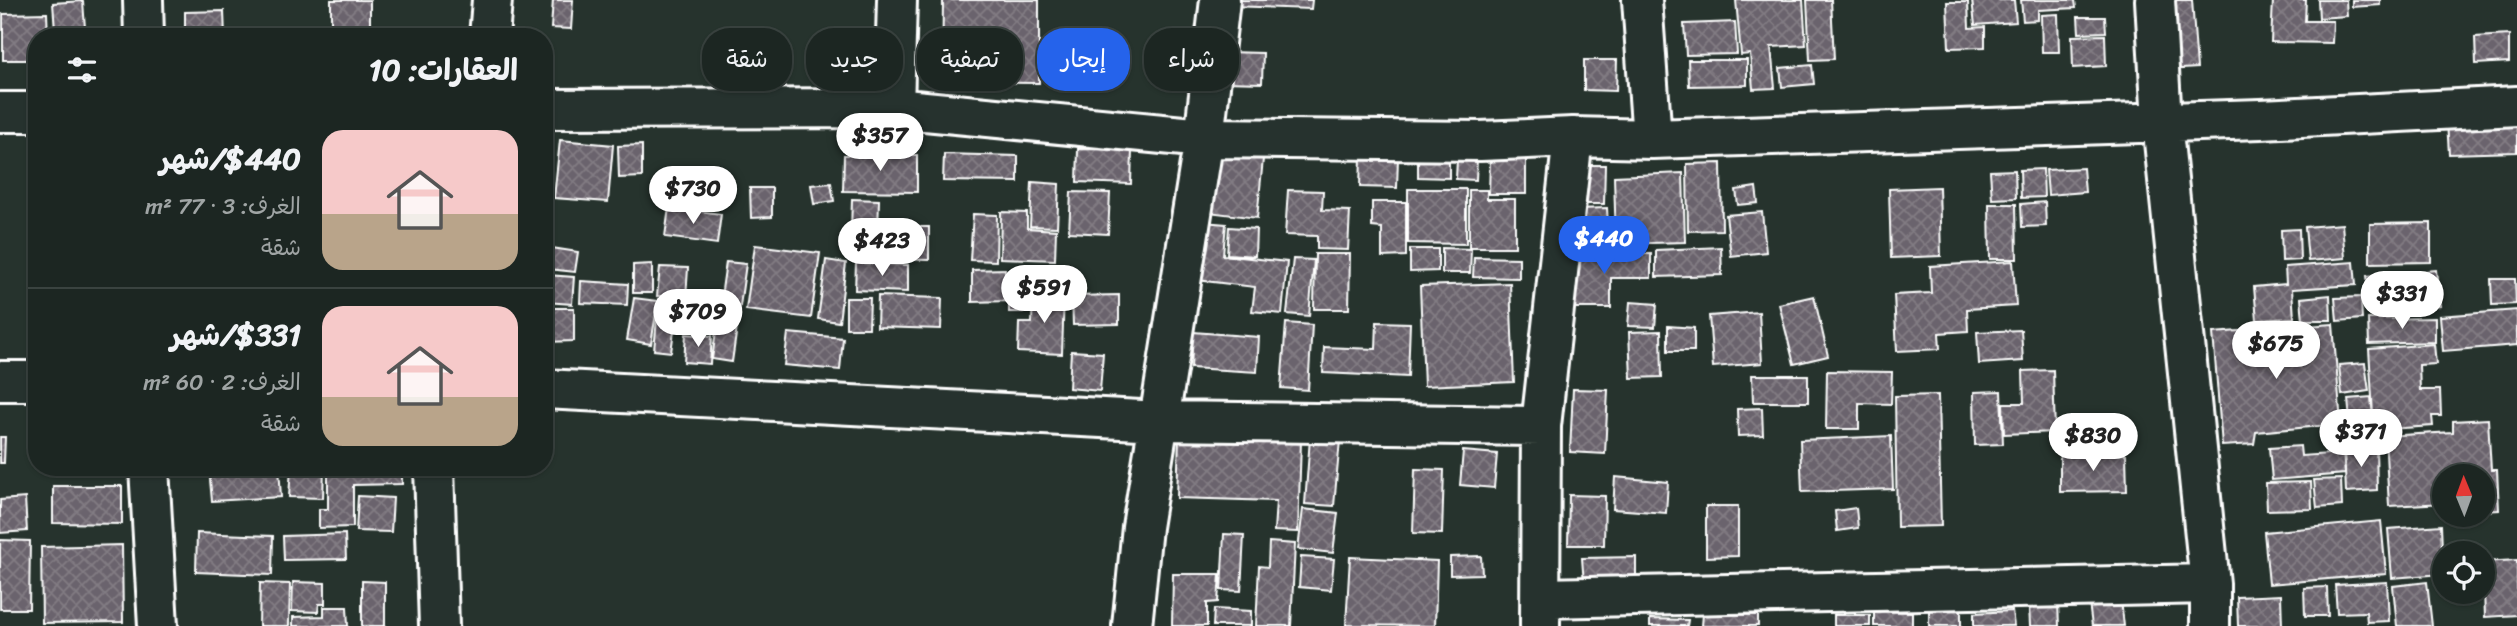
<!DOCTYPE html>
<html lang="ar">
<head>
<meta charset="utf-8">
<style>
	:root { --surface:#1c2622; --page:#29322f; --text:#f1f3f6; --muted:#a0a5a5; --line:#3a4340; --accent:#2563eb }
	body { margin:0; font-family:Sriracha,"Playpen Sans Arabic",sans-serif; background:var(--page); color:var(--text); direction:rtl; height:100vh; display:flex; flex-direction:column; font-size:26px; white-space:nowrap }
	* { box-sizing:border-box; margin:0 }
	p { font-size:23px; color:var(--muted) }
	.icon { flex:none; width:38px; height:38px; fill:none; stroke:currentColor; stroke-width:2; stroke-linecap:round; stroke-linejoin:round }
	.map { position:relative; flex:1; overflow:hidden; direction:ltr }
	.panel { position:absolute; left:28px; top:28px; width:525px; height:448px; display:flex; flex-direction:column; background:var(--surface); border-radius:28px; box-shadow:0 2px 5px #0004,0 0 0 2px var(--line); direction:rtl }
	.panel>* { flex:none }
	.banner { position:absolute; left:574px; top:28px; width:665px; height:63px; direction:rtl; display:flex; gap:14px }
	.needle { width:46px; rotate:359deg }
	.buttons { position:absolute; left:2432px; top:464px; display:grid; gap:14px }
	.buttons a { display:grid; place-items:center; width:63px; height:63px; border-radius:50%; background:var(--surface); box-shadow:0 2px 5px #0004,0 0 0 2px var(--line); font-size:35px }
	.price { position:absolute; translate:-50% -60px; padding:0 16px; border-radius:24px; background:#fff; color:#222; font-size:23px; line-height:46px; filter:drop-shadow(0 2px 4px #0008) }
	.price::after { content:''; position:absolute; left:50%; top:42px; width:21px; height:16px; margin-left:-10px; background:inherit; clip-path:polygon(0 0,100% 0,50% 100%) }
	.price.active { background:var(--accent); color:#fff }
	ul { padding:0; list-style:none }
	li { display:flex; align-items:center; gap:21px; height:175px; padding:0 35px }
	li+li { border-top:2px solid var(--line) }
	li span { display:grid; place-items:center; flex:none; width:196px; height:140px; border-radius:21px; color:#555 }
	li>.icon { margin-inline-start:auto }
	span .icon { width:84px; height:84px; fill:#fffc; stroke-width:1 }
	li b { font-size:30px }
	h2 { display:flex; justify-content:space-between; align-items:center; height:84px; padding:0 35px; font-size:30px }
	.tag { padding:0 24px; border-radius:28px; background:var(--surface); box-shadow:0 2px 5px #0004,0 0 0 2px var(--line); font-size:24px; line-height:63px }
	.tag.active { background:var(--accent); color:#fff }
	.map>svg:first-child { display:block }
	.building { fill:url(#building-cross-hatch); stroke:#fff; stroke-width:2 }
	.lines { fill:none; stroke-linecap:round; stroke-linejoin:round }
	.minor-casing { stroke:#fff; stroke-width:44 }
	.minor { stroke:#26332d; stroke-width:38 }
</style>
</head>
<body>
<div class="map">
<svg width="2517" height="626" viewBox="0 0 2517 626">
	<defs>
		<pattern id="building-cross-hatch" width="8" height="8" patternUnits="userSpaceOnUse" patternTransform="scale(1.75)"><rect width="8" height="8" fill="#6b646d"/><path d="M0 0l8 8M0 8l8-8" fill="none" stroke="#817b83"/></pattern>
	</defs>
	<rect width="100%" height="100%" fill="#26332d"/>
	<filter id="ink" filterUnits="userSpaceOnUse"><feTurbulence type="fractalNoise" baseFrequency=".0143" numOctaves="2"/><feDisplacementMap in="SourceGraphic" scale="14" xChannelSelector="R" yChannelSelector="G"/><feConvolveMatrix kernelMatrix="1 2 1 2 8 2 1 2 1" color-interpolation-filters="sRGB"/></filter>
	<g filter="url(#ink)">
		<!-- building -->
		<path class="building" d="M 331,0 L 370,0 L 370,37 L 331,37 Z
			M 553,0 L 573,0 L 571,29 L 551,28 Z
			M 943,0 L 1039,0 L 1039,83 L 942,82 Z
			M 1230,0 L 1312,0 L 1311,9 L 1230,6 Z
			M 1736,0 L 1803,0 L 1806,45 L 1771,47 L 1775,88 L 1753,89 L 1750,54 L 1741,55 Z
			M 1807,0 L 1831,0 L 1834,59 L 1810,60 Z
			M 1972,0 L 2014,0 L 2016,22 L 1975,25 Z
			M 2021,0 L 2075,0 L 2076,8 L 2038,10 L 2038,20 L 2023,21 Z
			M 2164,0 L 2192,0 L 2197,68 L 2167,70 Z
			M 2273,0 L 2306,0 L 2305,21 L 2333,21 L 2332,43 L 2271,42 Z
			M 2318,0 L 2346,0 L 2347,16 L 2319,18 Z
			M 2352,0 L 2380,0 L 2380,5 L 2352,7 Z
			M 83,1 L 85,28 L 55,30 L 53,3 Z
			M 1947,2 L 1968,2 L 1969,28 L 1985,27 L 1985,47 L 1949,48 Z
			M 224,11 L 225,37 L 185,37 L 185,12 Z
			M 47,13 L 48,37 L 37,37 L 37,60 L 3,60 L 3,14 Z
			M 2058,14 L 2059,52 L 2042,52 L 2041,15 Z
			M 2078,17 L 2105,17 L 2106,32 L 2079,33 Z
			M 1735,22 L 1737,54 L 1686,55 L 1684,24 Z
			M 86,32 L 86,37 L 56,37 L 56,35 Z
			M 2105,35 L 2106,66 L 2073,68 L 2072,36 Z
			M 2509,35 L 2509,62 L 2476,64 L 2475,37 Z
			M 1226,52 L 1263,53 L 1262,83 L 1225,82 Z
			M 1584,60 L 1617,60 L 1616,91 L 1584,90 Z
			M 1688,60 L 1747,60 L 1747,85 L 1689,86 Z
			M 1812,65 L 1814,84 L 1782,87 L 1780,68 Z
			M 2517,120 L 2517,152 L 2449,154 L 2447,122 Z
			M 560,140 L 613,145 L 608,202 L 554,198 Z
			M 642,145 L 642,177 L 619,178 L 618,146 Z
			M 1078,149 L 1132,150 L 1131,184 L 1077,182 Z
			M 944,154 L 1018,156 L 1018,182 L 943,181 Z
			M 844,155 L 917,155 L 917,192 L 843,191 Z
			M 1214,155 L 1263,159 L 1257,218 L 1208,212 Z
			M 1361,157 L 1398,158 L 1397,188 L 1360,187 Z
			M 1457,159 L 1477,159 L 1476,180 L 1456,179 Z
			M 1490,159 L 1526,159 L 1526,194 L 1489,194 Z
			M 1418,160 L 1449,161 L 1449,178 L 1418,177 Z
			M 1721,163 L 1722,230 L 1688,231 L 1687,164 Z
			M 1582,165 L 1605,165 L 1604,204 L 1581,204 Z
			M 2083,168 L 2085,192 L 2048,195 L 2046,170 Z
			M 2043,169 L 2044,197 L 2021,198 L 2020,170 Z
			M 2015,170 L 2016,198 L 1992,199 L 1990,171 Z
			M 1683,173 L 1685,242 L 1616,244 L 1614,176 Z
			M 544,181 L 551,182 L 544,231 Z
			M 1032,182 L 1059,184 L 1057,227 L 1030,226 Z
			M 831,183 L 834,201 L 814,204 L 811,185 Z
			M 1756,187 L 1758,203 L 1738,205 L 1736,190 Z
			M 1939,187 L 1941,256 L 1891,258 L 1889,189 Z
			M 750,188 L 772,188 L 772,217 L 751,218 Z
			M 1408,189 L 1466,189 L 1466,244 L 1408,243 Z
			M 1288,190 L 1323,191 L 1322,210 L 1350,211 L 1348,250 L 1317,249 L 1317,236 L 1285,235 Z
			M 1469,190 L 1487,190 L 1487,199 L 1515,199 L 1515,247 L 1469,247 Z
			M 1071,192 L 1110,193 L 1108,234 L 1069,232 Z
			M 852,199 L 879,200 L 878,232 L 851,231 Z
			M 1372,202 L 1406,202 L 1406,256 L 1382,257 L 1382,228 L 1372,227 Z
			M 2045,202 L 2046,226 L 2022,227 L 2021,204 Z
			M 1989,204 L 2016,204 L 2017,259 L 1990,259 Z
			M 669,207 L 721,214 L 717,244 L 665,237 Z
			M 1607,208 L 1609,241 L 1578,242 L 1578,209 Z
			M 1001,212 L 1027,213 L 1027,228 L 1056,230 L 1055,260 L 1000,258 Z
			M 1762,212 L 1766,252 L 1731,256 L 1726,215 Z
			M 973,214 L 997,215 L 996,261 L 970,260 Z
			M 1203,222 L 1226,224 L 1223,255 L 1287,262 L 1282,314 L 1252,311 L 1255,287 L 1197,280 Z
			M 2431,223 L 2431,262 L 2370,263 L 2370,224 Z
			M 2342,224 L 2345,258 L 2308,261 L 2305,227 Z
			M 892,227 L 929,227 L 929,260 L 891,259 Z
			M 1229,227 L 1256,229 L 1255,256 L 1227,254 Z
			M 2299,229 L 2300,260 L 2282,261 L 2281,230 Z
			M 851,237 L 883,238 L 883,257 L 850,256 Z
			M 755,245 L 820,253 L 811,318 L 746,310 Z
			M 1721,247 L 1722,275 L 1656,277 L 1656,250 Z
			M 552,248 L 578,252 L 575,272 L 549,269 Z
			M 1442,248 L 1471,249 L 1470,273 L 1442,273 Z
			M 1410,249 L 1438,249 L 1438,271 L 1410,272 Z
			M 1315,254 L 1350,254 L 1349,309 L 1314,309 Z
			M 1572,254 L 1651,254 L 1651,278 L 1611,278 L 1611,308 L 1572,308 Z
			M 1474,257 L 1519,258 L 1519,278 L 1473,277 Z
			M 1293,259 L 1314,260 L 1309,316 L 1287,314 Z
			M 826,260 L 846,263 L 839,322 L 818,319 Z
			M 2013,261 L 2016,306 L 1967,309 L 1968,331 L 1939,333 L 1940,349 L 1897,351 L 1894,295 L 1931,293 L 1930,266 Z
			M 726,262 L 746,264 L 732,362 L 712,359 Z
			M 2354,262 L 2356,285 L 2292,289 L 2294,318 L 2257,320 L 2254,287 L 2286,284 L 2285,267 Z
			M 856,263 L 908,265 L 908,292 L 855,290 Z
			M 652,264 L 652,293 L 633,293 L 633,265 Z
			M 660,267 L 688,268 L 686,298 L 657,296 Z
			M 1005,269 L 1005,280 L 1025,279 L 1026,312 L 1009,312 L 1009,301 L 972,302 L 972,270 Z
			M 2436,270 L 2440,306 L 2371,313 L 2367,276 Z
			M 547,275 L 574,277 L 572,304 L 546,302 Z
			M 2491,279 L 2515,279 L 2516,304 L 2492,305 Z
			M 581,281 L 628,284 L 627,305 L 580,303 Z
			M 1510,283 L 1514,382 L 1424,386 L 1420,286 Z
			M 1033,292 L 1064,293 L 1062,354 L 1018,352 L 1019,323 L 1032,323 Z
			M 1119,295 L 1119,324 L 1073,325 L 1072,296 Z
			M 2330,295 L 2331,320 L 2303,320 L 2301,298 Z
			M 878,296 L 942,298 L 941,329 L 877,327 Z
			M 1814,296 L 1828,356 L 1794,364 L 1779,304 Z
			M 2361,297 L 2362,319 L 2337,321 L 2335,298 Z
			M 634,298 L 658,301 L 651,344 L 627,340 Z
			M 846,298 L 870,298 L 869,328 L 846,328 Z
			M 659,299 L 705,304 L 703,320 L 676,317 L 671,352 L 654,350 Z
			M 1630,302 L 1657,304 L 1655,327 L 1628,326 Z
			M 546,308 L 574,308 L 574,341 L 546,342 Z
			M 2517,310 L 2517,345 L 2443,351 L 2440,316 Z
			M 1759,312 L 1762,363 L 1713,367 L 1709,316 Z
			M 2435,318 L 2435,342 L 2369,344 L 2368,319 Z
			M 1377,322 L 1410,323 L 1408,377 L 1323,373 L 1324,347 L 1376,349 Z
			M 1286,323 L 1312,325 L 1308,390 L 1281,388 Z
			M 2333,324 L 2341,424 L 2256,432 L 2254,444 L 2222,446 L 2213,333 Z
			M 1668,326 L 1694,328 L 1694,351 L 1668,351 Z
			M 2021,330 L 2023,361 L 1979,364 L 1977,332 Z
			M 1661,331 L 1662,377 L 1631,378 L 1629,332 Z
			M 1193,332 L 1259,337 L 1257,372 L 1191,368 Z
			M 788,333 L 843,338 L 840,370 L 784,365 Z
			M 686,334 L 712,336 L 710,364 L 684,362 Z
			M 2434,344 L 2436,364 L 2419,365 L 2420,390 L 2440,390 L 2441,416 L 2432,416 L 2433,426 L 2374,430 L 2369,349 Z
			M 1071,351 L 1103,353 L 1100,391 L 1069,388 Z
			M 2365,363 L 2369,391 L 2342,395 L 2339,365 Z
			M 2053,370 L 2055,432 L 2004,434 L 2003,403 L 2024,403 L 2023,371 Z
			M 1827,371 L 1892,372 L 1891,404 L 1859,403 L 1859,429 L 1826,429 Z
			M 1752,375 L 1808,375 L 1808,402 L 1753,402 Z
			M 1573,389 L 1608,390 L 1605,454 L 1570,452 Z
			M 2001,391 L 2003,444 L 1975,445 L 1974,392 Z
			M 1938,395 L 1941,526 L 1897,527 L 1895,396 Z
			M 2371,397 L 2375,441 L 2352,443 L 2348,399 Z
			M 1762,408 L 1763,435 L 1738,436 L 1737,409 Z
			M 2488,419 L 2491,470 L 2497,470 L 2499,510 L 2483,511 L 2483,476 L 2445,476 L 2445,503 L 2389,506 L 2385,436 L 2453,432 L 2453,421 Z
			M 1179,436 L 1301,441 L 1298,532 L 1274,531 L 1276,501 L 1177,498 Z
			M 1891,436 L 1893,489 L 1802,492 L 1800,440 Z
			M 0,437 L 5,437 L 4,463 L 0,463 Z
			M 1310,438 L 1340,440 L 1334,506 L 1305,504 Z
			M 2300,446 L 2301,456 L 2343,453 L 2345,474 L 2272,480 L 2269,448 Z
			M 2376,446 L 2377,490 L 2346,492 L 2344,447 Z
			M 1463,451 L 1497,454 L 1494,488 L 1460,485 Z
			M 2126,454 L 2127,491 L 2060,492 L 2060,456 Z
			M 238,467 L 279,467 L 281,497 L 212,501 L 209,469 Z
			M 291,467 L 324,467 L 323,498 L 289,497 Z
			M 328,467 L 402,467 L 402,484 L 353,485 L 353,527 L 319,528 L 319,509 L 328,509 Z
			M 1415,469 L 1444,470 L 1442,534 L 1413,533 Z
			M 1615,477 L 1668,482 L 1666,513 L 1613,509 Z
			M 2341,479 L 2342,506 L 2317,508 L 2314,480 Z
			M 2311,482 L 2312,509 L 2267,510 L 2266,483 Z
			M 53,486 L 122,486 L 122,524 L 53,523 Z
			M 1569,495 L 1605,496 L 1604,545 L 1568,545 Z
			M 358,496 L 393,498 L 391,532 L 356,531 Z
			M 25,498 L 27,531 L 0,533 L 0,500 Z
			M 1706,506 L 1738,506 L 1738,556 L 1706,557 Z
			M 1856,508 L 1858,528 L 1837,531 L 1835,511 Z
			M 1303,509 L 1338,513 L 1333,553 L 1298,549 Z
			M 2381,521 L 2386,574 L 2269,584 L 2264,532 Z
			M 2441,525 L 2443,574 L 2392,578 L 2388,529 Z
			M 197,533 L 273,536 L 272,575 L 196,572 Z
			M 345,534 L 346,559 L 284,560 L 283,536 Z
			M 1224,534 L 1244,535 L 1241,591 L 1221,590 Z
			M 0,540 L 30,541 L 29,609 L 0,609 Z
			M 1269,542 L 1295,544 L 1291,626 L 1256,626 L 1259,566 L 1268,567 Z
			M 122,545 L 123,622 L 42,623 L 41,547 Z
			M 1481,556 L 1482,574 L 1450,575 L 1450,557 Z
			M 1301,557 L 1334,559 L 1331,590 L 1299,587 Z
			M 1350,557 L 1437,561 L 1435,626 L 1346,625 Z
			M 1636,557 L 1636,582 L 1584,584 L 1582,558 Z
			M 2517,560 L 2517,615 L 2485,617 L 2483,562 Z
			M 1173,574 L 1220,574 L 1218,602 L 1207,603 L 1207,626 L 1172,626 Z
			M 362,581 L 385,582 L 385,626 L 362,626 Z
			M 293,582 L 325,583 L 325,604 L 319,604 L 318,612 L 292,611 Z
			M 2387,582 L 2389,621 L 2367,622 L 2366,612 L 2337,613 L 2335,585 Z
			M 2427,582 L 2432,626 L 2397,626 L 2393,586 Z
			M 260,583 L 290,584 L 289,626 L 259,626 Z
			M 2327,587 L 2328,616 L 2305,616 L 2304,588 Z
			M 2281,595 L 2282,626 L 2238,626 L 2237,597 Z
			M 2121,600 L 2124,626 L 2092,626 L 2089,603 Z
			M 2058,603 L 2059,626 L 2030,626 L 2029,605 Z
			M 324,607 L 347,607 L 348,626 L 293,626 L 293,617 L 324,616 Z
			M 1214,609 L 1251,611 L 1251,626 L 1213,626 Z
			M 1929,610 L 1961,610 L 1961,626 L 1929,626 Z
			M 1874,611 L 1912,612 L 1912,626 L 1874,626 Z
			M 2012,611 L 2014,626 L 1974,626 L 1974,613 Z
			M 1703,614 L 1758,615 L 1758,626 L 1702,626 Z
			M 1834,615 L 1870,615 L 1870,626 L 1834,626 Z
			M 1650,619 L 1688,620 L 1687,626 L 1650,626 Z"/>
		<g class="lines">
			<!-- minor casing -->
			<g class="minor-casing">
				<path id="minor" d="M 143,0 L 144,37
					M 1642,0 L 1652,139
					M 2155,0 L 2162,122 L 2210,584 L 2210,626
					M 489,37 L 492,0
					M 894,108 L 897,0
					M 544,109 L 894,108 L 1204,138 L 1480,141 L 1573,137 L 1652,139 L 2261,119 L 2517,106
					M 0,112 L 37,112
					M 0,381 L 37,381
					M 544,389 L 1160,421 L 1541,426
					M 149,467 L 158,626
					M 434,467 L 439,626
					M 1542,598 L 2210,584
					M 1132,626 L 1142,527 L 1204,138 L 1220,0
					M 1540,626 L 1541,426 L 1573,137"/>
			</g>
			<!-- minor -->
			<use href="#minor" class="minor"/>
		</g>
	</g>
</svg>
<div class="buttons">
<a><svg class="needle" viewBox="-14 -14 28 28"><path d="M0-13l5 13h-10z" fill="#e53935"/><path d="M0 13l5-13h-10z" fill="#a0a5a5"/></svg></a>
<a><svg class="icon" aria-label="locate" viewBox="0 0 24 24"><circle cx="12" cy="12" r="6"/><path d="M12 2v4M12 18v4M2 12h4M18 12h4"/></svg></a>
</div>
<b class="price" style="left:880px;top:173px">$357</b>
<b class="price" style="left:693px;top:226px">$730</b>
<b class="price active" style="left:1604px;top:276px">$440</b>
<b class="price" style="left:882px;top:278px">$423</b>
<b class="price" style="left:1044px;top:325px">$591</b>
<b class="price" style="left:2402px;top:331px">$331</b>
<b class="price" style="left:698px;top:349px">$709</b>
<b class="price" style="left:2276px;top:381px">$675</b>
<b class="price" style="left:2361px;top:469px">$371</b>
<b class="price" style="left:2093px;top:473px">$830</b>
<div class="banner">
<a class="tag">شراء</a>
<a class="tag active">إيجار</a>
<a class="tag">تصفية</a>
<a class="tag">جديد</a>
<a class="tag">شقة</a>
</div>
<section class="panel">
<h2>العقارات: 10<svg class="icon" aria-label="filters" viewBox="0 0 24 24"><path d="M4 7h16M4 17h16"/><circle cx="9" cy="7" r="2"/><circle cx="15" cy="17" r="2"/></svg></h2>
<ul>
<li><span style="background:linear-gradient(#f6c9c9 60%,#b9a48a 0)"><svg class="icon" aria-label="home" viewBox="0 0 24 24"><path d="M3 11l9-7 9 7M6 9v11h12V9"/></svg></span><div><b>$440/شهر</b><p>الغرف: 3 · 77 m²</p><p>شقة</p></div></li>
<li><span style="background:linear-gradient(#f6c9c9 65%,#b9a48a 0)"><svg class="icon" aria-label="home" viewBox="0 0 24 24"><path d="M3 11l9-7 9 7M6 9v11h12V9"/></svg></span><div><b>$331/شهر</b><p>الغرف: 2 · 60 m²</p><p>شقة</p></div></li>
</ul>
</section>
</div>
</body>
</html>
